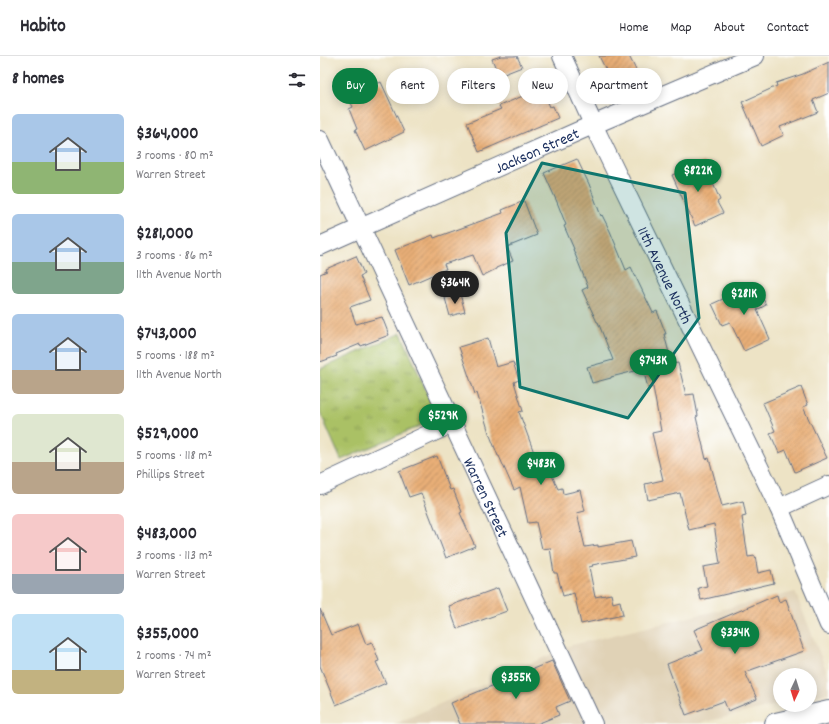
<!DOCTYPE html>
<html lang="en">
<head>
<meta charset="utf-8">
<style>
	:root { --surface:#fff; --page:#f2f2f3; --text:#2b2b33; --muted:#7c7c81; --line:#e1e1e2; --accent:#0b8043 }
	body { margin:0; font-family:Dekko,sans-serif; background:var(--page); color:var(--text); height:100vh; display:flex; flex-direction:column; font-size:15px; white-space:nowrap }
	* { box-sizing:border-box; margin:0 }
	p { font-size:13px; color:var(--muted) }
	.icon { flex:none; width:22px; height:22px; fill:none; stroke:currentColor; stroke-width:2; stroke-linecap:round; stroke-linejoin:round }
	.map { position:relative; flex:1; overflow:hidden }
	.details { display:flex; flex-direction:column; background:var(--surface); width:320px }
	.details>* { flex:none }
	.guide { position:absolute; left:12px; top:12px; width:380px; height:36px; display:flex; gap:8px }
	.needle { width:26px; rotate:184deg }
	.controls { position:absolute; left:453px; top:612px; display:grid; gap:8px }
	.controls a { display:grid; place-items:center; width:44px; height:44px; border-radius:50%; background:var(--surface); box-shadow:0 2px 10px #0003; font-size:20px }
	.price { position:absolute; translate:-50% -34px; padding:0 9px; border-radius:14px; background:var(--accent); color:#fff; font-size:13px; line-height:26px; filter:drop-shadow(0 1px 2px #0008) }
	.price::after { content:''; position:absolute; left:50%; top:24px; width:12px; height:9px; margin-left:-6px; background:inherit; clip-path:polygon(0 0,100% 0,50% 100%) }
	.price.on { background:#222; color:#fff }
	ul { padding:0; list-style:none }
	li { display:flex; align-items:center; gap:12px; height:100px; padding:0 12px }
	li span { display:grid; place-items:center; flex:none; width:112px; height:80px; border-radius:6px; color:#555 }
	li>.icon { margin-inline-start:auto }
	span .icon { width:48px; height:48px; fill:#fffc; stroke-width:1 }
	li b { font-size:17px }
	h2 { display:flex; justify-content:space-between; align-items:center; height:48px; padding:0 12px; font-size:17px }
	.pill { padding:0 14px; border-radius:18px; background:var(--surface); box-shadow:0 2px 10px #0003; font-size:14px; line-height:36px }
	.pill.on { background:var(--accent); color:#fff }
	header { display:flex; align-items:center; gap:24px; box-sizing:border-box; height:56px; padding:0 20px; background:var(--surface); border-bottom:1px solid var(--line) }
	header strong { font-size:19px }
	nav { display:flex; gap:22px; margin-inline-start:auto; font-size:14px }
	main { display:flex; flex:1; min-height:0 }
	.map>svg:first-child { display:block }
	.built { fill:#e0d2b6 }
	.grass { fill:url(#grass-tufts); stroke:#627862 }
	.building { fill:url(#building-hatch) }
	.lines { fill:none; stroke-linecap:round; stroke-linejoin:round }
	.minor-casing { stroke:#646e82; stroke-width:20 }
	.major-casing { stroke:#646e82; stroke-width:24 }
	.minor { stroke:#fff; stroke-width:18 }
	.major { stroke:#fff; stroke-width:22 }
	.marked { fill:#0f766e; fill-opacity:0.2; stroke:#0f766e; stroke-width:3; stroke-linejoin:round }
	.labels { text-anchor:middle; stroke-width:3.5; stroke-linejoin:round; paint-order:stroke }
	.street-label { font-size:16px; fill:#1b2f5e; stroke:#fff }
</style>
</head>
<body>
<header>
<strong>Habito</strong>
<nav><a>Home</a><a>Map</a><a>About</a><a>Contact</a></nav>
</header>
<main>
<section class="details">
<h2>8 homes<svg class="icon" aria-label="filters" viewBox="0 0 24 24"><path d="M4 7h16M4 17h16"/><circle cx="9" cy="7" r="2"/><circle cx="15" cy="17" r="2"/></svg></h2>
<ul>
<li><span style="background:linear-gradient(#a9c7e8 60%,#8fb573 0)"><svg class="icon" aria-label="home" viewBox="0 0 24 24"><path d="M3 11l9-7 9 7M6 9v11h12V9"/></svg></span><div><b>$364,000</b><p>3 rooms · 80 m²</p><p>Warren Street</p></div></li>
<li><span style="background:linear-gradient(#a9c7e8 60%,#7fa58c 0)"><svg class="icon" aria-label="home" viewBox="0 0 24 24"><path d="M3 11l9-7 9 7M6 9v11h12V9"/></svg></span><div><b>$281,000</b><p>3 rooms · 86 m²</p><p>11th Avenue North</p></div></li>
<li><span style="background:linear-gradient(#a9c7e8 70%,#b9a48a 0)"><svg class="icon" aria-label="home" viewBox="0 0 24 24"><path d="M3 11l9-7 9 7M6 9v11h12V9"/></svg></span><div><b>$743,000</b><p>5 rooms · 188 m²</p><p>11th Avenue North</p></div></li>
<li><span style="background:linear-gradient(#dfe7d0 60%,#b9a48a 0)"><svg class="icon" aria-label="home" viewBox="0 0 24 24"><path d="M3 11l9-7 9 7M6 9v11h12V9"/></svg></span><div><b>$529,000</b><p>5 rooms · 118 m²</p><p>Phillips Street</p></div></li>
<li><span style="background:linear-gradient(#f6c9c9 75%,#9aa5b1 0)"><svg class="icon" aria-label="home" viewBox="0 0 24 24"><path d="M3 11l9-7 9 7M6 9v11h12V9"/></svg></span><div><b>$483,000</b><p>3 rooms · 113 m²</p><p>Warren Street</p></div></li>
<li><span style="background:linear-gradient(#bfe0f5 70%,#c2b280 0)"><svg class="icon" aria-label="home" viewBox="0 0 24 24"><path d="M3 11l9-7 9 7M6 9v11h12V9"/></svg></span><div><b>$355,000</b><p>2 rooms · 74 m²</p><p>Warren Street</p></div></li>
</ul>
</section>
<div class="map">
<svg width="509" height="668" viewBox="0 0 509 668">
	<defs>
		<pattern id="grass-tufts" width="24" height="20" patternUnits="userSpaceOnUse"><rect width="24" height="20" fill="#aac165"/><path d="M3 7l-1-3M5 7V3M7 7l1-3M15 17l-1-3M17 17v-4M19 17l1-3" fill="none" stroke="#8a9d56"/></pattern>
		<pattern id="building-hatch" width="6" height="6" patternUnits="userSpaceOnUse"><rect width="6" height="6" fill="#e9af77"/><path d="M-1 1l2-2M0 6l6-6M5 7l2-2" fill="none" stroke="#bc8f65"/></pattern>
	</defs>
	<rect width="100%" height="100%" fill="#fff"/>
	<filter id="ink" filterUnits="userSpaceOnUse"><feTurbulence type="fractalNoise" baseFrequency=".025" numOctaves="2"/><feDisplacementMap in="SourceGraphic" scale="8" xChannelSelector="R" yChannelSelector="G"/><feConvolveMatrix kernelMatrix="1 2 1 2 8 2 1 2 1" color-interpolation-filters="sRGB"/></filter>
	<filter id="wash" filterUnits="userSpaceOnUse"><feTurbulence type="fractalNoise" baseFrequency=".012" numOctaves="4" result="noise"/><feDisplacementMap in="SourceGraphic" scale="16" xChannelSelector="R" yChannelSelector="G"/><feGaussianBlur stdDeviation="0.9" result="paint"/><feColorMatrix in="noise" values="0 0 0 0 0 0 0 0 0 0 0 0 0 0 0 0 0 1.4 0 .05"/><feComposite in="paint" operator="in"/></filter>
	<g filter="url(#wash)">
		<rect width="100%" height="100%" fill="#ede3c5"/>
		<!-- built -->
		<path class="built" d="M 475,536 L 509,621 L 509,637 L 490,641 L 490,619 L 460,619 L 460,648 L 377,668 L 75,668 L 252,589 Z"/>
		<!-- grass -->
		<path class="grass" d="M 81,277 L 118,362 L 21,404 L 0,356 L 0,313 Z"/>
		<g id="blocks">
			<!-- building -->
			<path class="building" d="M 181,0 L 197,0 L 202,11 L 179,20 L 172,3 Z
				M 279,0 L 309,0 L 319,20 L 295,32 Z
				M 509,6 L 509,37 L 493,44 L 498,56 L 460,71 L 464,79 L 441,90 L 422,46 L 457,30 L 456,27 L 483,18 Z
				M 61,26 L 84,76 L 45,95 L 35,74 L 37,73 L 29,53 L 33,51 L 28,41 Z
				M 222,32 L 230,51 L 233,50 L 238,62 L 159,96 L 147,67 L 181,53 L 179,50 Z
				M 257,103 L 269,128 L 281,160 L 282,159 L 290,175 L 306,214 L 311,211 L 333,257 L 337,255 L 346,278 L 344,278 L 352,308 L 358,307 L 366,339 L 374,338 L 378,360 L 376,361 L 386,403 L 389,402 L 402,450 L 423,445 L 426,460 L 422,461 L 428,501 L 435,500 L 438,517 L 451,514 L 454,527 L 381,544 L 378,532 L 387,530 L 383,511 L 400,508 L 394,468 L 369,474 L 360,437 L 328,444 L 325,428 L 343,424 L 332,377 L 341,375 L 333,331 L 328,332 L 323,313 L 291,321 L 291,322 L 272,327 L 267,311 L 293,304 L 278,266 L 277,266 L 262,234 L 268,231 L 253,193 L 254,193 L 244,170 L 246,169 L 237,146 L 224,117 Z
				M 384,106 L 400,144 L 397,146 L 403,157 L 375,170 L 352,119 Z
				M 204,145 L 217,179 L 187,191 L 193,205 L 176,212 L 176,213 L 162,220 L 153,199 L 124,208 L 126,213 L 89,229 L 75,194 L 113,179 L 114,182 L 183,157 L 182,154 Z
				M 36,200 L 44,218 L 40,220 L 50,244 L 30,251 L 36,268 L 62,261 L 69,279 L 41,290 L 40,288 L 16,298 L 17,300 L 0,306 L 0,218 L 7,215 L 6,213 Z
				M 436,228 L 446,249 L 437,254 L 450,283 L 424,295 L 410,266 L 402,269 L 392,248 Z
				M 140,238 L 145,256 L 130,260 L 125,242 Z
				M 168,282 L 176,311 L 193,306 L 199,324 L 194,326 L 203,355 L 199,356 L 216,402 L 223,399 L 238,433 L 242,432 L 243,438 L 260,434 L 265,455 L 257,457 L 265,491 L 278,489 L 278,491 L 311,485 L 315,501 L 272,509 L 273,510 L 269,511 L 275,541 L 291,538 L 293,547 L 300,545 L 303,559 L 261,568 L 254,537 L 243,540 L 237,517 L 234,517 L 230,492 L 222,493 L 216,466 L 208,467 L 200,431 L 194,434 L 179,400 L 178,400 L 169,377 L 157,337 L 155,338 L 139,291 Z
				M 481,331 L 488,349 L 483,351 L 507,402 L 475,416 L 466,394 L 459,397 L 450,377 L 455,375 L 443,347 Z
				M 117,400 L 130,434 L 133,433 L 142,456 L 140,457 L 155,490 L 126,502 L 101,437 L 89,441 L 79,415 Z
				M 178,532 L 187,555 L 137,573 L 129,550 Z
				M 457,539 L 459,546 L 466,543 L 484,595 L 425,616 L 437,643 L 408,655 L 404,645 L 366,659 L 347,608 L 383,594 L 374,574 Z
				M 0,553 L 11,579 L 38,568 L 46,588 L 52,586 L 59,605 L 56,606 L 66,627 L 16,649 L 0,610 Z
				M 232,605 L 250,645 L 236,651 L 239,659 L 217,668 L 140,668 L 131,647 Z"/>
		</g>
	</g>
	<g filter="url(#ink)">
		<use href="#blocks" fill-opacity="0" stroke="#646e82" stroke-width="1"/>
		<g class="lines">
			<!-- minor casing -->
			<g class="minor-casing">
				<g id="minor">
					<path id="s1" d="M 242,0 L 279,81 L 459,452 L 509,569"/>
					<path id="s2" d="M 0,84 L 273,668"/>
					<path id="s3" d="M 0,190 L 261,74 L 435,0"/>
					<path d="M 0,429 L 133,367"/>
					<path d="M 459,452 L 509,429"/>
				</g>
			</g>
			<!-- major casing -->
			<g class="major-casing">
				<path id="major" d="M 456,668 L 509,656"/>
			</g>
			<!-- minor -->
			<use href="#minor" class="minor"/>
			<!-- major -->
			<use href="#major" class="major"/>
		</g>
	</g>
	<!-- marked area -->
	<path class="marked" d="M 222,107 L 365,137 L 379,262 L 308,362 L 200,331 L 186,177 Z"/>
	<g class="labels">
		<!-- street labels -->
		<g class="street-label">
			<text dy="6" stroke="none"><textPath href="#s3" startOffset="237">Jackson Street</textPath></text>
			<text dy="6" stroke="none"><textPath href="#s1" startOffset="242">11th Avenue North</textPath></text>
			<text dy="6" stroke="none"><textPath href="#s2" startOffset="394">Warren Street</textPath></text>
		</g>
	</g>
</svg>
<div class="controls">
<a><svg class="needle" viewBox="-14 -14 28 28"><path d="M0-13l5 13h-10z" fill="#e53935"/><path d="M0 13l5-13h-10z" fill="#7c7c81"/></svg></a>
</div>
<b class="price" style="left:378px;top:137px">$822K</b>
<b class="price on" style="left:135px;top:249px">$364K</b>
<b class="price" style="left:424px;top:260px">$281K</b>
<b class="price" style="left:333px;top:327px">$743K</b>
<b class="price" style="left:123px;top:382px">$529K</b>
<b class="price" style="left:221px;top:430px">$483K</b>
<b class="price" style="left:415px;top:599px">$334K</b>
<b class="price" style="left:196px;top:644px">$355K</b>
<div class="guide">
<a class="pill on">Buy</a>
<a class="pill">Rent</a>
<a class="pill">Filters</a>
<a class="pill">New</a>
<a class="pill">Apartment</a>
</div>
</div>
</main>
</body>
</html>
